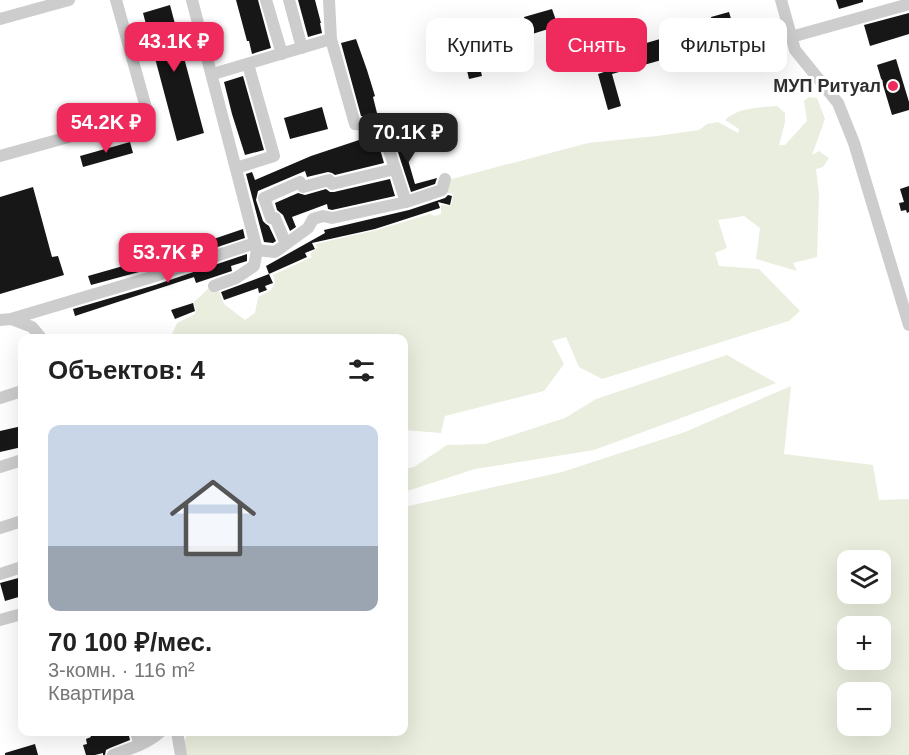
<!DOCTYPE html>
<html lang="ru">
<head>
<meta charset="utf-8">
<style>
	:root { --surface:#fff; --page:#f2f2f2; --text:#222; --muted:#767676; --accent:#ee2b5c }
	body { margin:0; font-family:Helvetica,sans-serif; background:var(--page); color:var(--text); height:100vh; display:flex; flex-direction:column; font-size:22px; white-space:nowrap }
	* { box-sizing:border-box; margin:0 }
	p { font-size:20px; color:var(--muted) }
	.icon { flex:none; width:33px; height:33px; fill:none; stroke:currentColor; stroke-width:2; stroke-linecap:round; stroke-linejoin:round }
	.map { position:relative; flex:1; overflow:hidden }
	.sheet { position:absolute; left:18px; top:334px; width:390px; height:402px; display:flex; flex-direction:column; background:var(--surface); border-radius:12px; box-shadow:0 6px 24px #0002 }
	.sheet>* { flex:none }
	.guide { position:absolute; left:426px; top:18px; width:393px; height:54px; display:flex; gap:12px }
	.fabs { position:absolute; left:837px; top:550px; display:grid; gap:12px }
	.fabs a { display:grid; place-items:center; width:54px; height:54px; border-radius:12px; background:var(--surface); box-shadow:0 6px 24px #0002; font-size:30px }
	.price { position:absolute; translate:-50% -51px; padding:0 14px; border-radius:12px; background:var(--accent); color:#fff; font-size:20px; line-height:39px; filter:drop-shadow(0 2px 3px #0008) }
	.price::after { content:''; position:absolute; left:50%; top:36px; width:18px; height:14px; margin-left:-9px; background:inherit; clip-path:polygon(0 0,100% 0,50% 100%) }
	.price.selected { background:#222; color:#fff }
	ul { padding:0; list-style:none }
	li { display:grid; align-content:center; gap:12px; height:318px; padding:0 30px }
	li span { display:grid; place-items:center; height:186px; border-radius:12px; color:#555 }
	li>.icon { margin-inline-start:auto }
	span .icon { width:108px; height:108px; fill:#fffc; stroke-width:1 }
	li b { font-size:26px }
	h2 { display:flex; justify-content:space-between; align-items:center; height:72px; padding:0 30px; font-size:26px }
	.chip { padding:0 21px; border-radius:12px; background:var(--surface); box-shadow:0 6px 24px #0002; font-size:21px; line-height:54px }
	.chip.selected { background:var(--accent); color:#fff }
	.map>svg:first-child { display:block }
	.green { fill:#e9eede; fill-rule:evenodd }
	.building { fill:#171717 }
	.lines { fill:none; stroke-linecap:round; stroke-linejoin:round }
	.minor { stroke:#cdcdcd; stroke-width:12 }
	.poi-dot { fill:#ee2b5c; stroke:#fff; stroke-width:2 }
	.labels { text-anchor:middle; stroke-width:6; stroke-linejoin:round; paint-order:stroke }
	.poi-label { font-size:18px; font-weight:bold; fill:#303030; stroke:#fff; text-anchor:end }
</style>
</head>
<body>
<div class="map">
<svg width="909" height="755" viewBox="0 0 909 755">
	<rect width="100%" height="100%" fill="#fff"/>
	<!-- green -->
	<path class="green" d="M 809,97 L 817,98 L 825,119 L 812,155 L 819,151 L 829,158 L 823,167 L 816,169 L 819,195 L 817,257 L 793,263 L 797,271 L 756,259 L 760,228 L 744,216 L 718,220 L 727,248 L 715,253 L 719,266 L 759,269 L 800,311 L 789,321 L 602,379 L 579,367 L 566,337 L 552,341 L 564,364 L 544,391 L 445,416 L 441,433 L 404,430 L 404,339 L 170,339 L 177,323 L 195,314 L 196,309 L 193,303 L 209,288 L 218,289 L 224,304 L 245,320 L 255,313 L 258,297 L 271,290 L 275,283 L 273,275 L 312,257 L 310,254 L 317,248 L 315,244 L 377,230 L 430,214 L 435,216 L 441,214 L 441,205 L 451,206 L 453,194 L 445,192 L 448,180 L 588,143 L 657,136 L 699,130 L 707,124 L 718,122 L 738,133 L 739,129 L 725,120 C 736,108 761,107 777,106 L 785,113 L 785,122 L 779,145 L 785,145 L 807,121 L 804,101 Z
		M 727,355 L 776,383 L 594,450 L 475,469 L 410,490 L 404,491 L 404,469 L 414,467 L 447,445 L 485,444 L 565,418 L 596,399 Z
		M 791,386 L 784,454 L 873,465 L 879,500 L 909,499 L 909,755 L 186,755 L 183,744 L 189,732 L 404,732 L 404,507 L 562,472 L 685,432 ZM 848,561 L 880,561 L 880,594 L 848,594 ZM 848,627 L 880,627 L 880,660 L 848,660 ZM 848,693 L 880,693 L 880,726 L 848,726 Z"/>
	<!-- building -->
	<path class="building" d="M 236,0 L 258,0 L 271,48 L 252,54 L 249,41 L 247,41 Z
		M 298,0 L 315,0 L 321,23 L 320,23 L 322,33 L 308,37 Z
		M 836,0 L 863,0 L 863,2 L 839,9 Z
		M 170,5 L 204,133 L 177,141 L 143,13 Z
		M 552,9 L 558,26 L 529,35 L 524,17 Z
		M 729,12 L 738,42 L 768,33 L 774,53 L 725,66 L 711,17 Z
		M 909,13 L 909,34 L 870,46 L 864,25 Z
		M 684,19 L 687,30 L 675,34 L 672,23 Z
		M 356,39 L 367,70 L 375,96 L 373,97 L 377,113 L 364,116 L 361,116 L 341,43 Z
		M 660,39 L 665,59 L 612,74 L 621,106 L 608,110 L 598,74 L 610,70 L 605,55 Z
		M 478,59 L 482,76 L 469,79 L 465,62 Z
		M 896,59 L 909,102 L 909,110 L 892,115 L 877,65 Z
		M 243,76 L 264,150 L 245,155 L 232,114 L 224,82 Z
		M 322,107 L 328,129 L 290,139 L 284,118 Z
		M 399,129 L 415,184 L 437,178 L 435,184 L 411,192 L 391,131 Z
		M 362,139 L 364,146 L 378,142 L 384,163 L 335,175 L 332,173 L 328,172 L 307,177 L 305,171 L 258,191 L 256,200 L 263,221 L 266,224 L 269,226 L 276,241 L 273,243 L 264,242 L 246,174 L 252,172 L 255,180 L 311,156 Z
		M 130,142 L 133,153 L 83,167 L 80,156 Z
		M 390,179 L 395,196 L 332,210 L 328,209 L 327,204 L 292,217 L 296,227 L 290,231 L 283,215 L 277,210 L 275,203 L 298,193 L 305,195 L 326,189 L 330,192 L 334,192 Z
		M 909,186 L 909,212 L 907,213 L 906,210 L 901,211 L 899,203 L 904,202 L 900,189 Z
		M 33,187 L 52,257 L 58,256 L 64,275 L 0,294 L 0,197 Z
		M 448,195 L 452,196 L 450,205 L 438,202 L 440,208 L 375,229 L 312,243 L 315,249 L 305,253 L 307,257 L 269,274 L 266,266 L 325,233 L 324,230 L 409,210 L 445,198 Z
		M 243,229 L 245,238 L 150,269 L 91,285 L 88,276 L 190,247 Z
		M 247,254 L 247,261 L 231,266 L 232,271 L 196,283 L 194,277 L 75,316 L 73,309 L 155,285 Z
		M 269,274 L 273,283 L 265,286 L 267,290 L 259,293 L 258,288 L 224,300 L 221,292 Z
		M 193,303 L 195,311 L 175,319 L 171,310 Z
		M 22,426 L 22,447 L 0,452 L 0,431 Z
		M 22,577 L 22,596 L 5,601 L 0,583 Z
		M 89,732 L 128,732 L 130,740 L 110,748 L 106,750 L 105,755 L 103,755 L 103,753 L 95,755 L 86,755 L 83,745 L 87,744 L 86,739 L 91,737 Z
		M 35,744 L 38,755 L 5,755 L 5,753 Z"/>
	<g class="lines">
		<!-- minor -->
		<path class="minor" d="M 192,0 L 257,250 L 275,252 L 308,228 L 313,219 L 323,216 L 332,218 L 406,202 L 381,126 L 355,124 L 331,39 L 329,0
			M 266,0 L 282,54
			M 289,0 L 302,48
			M 781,0 L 795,50 L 838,103 L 854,143 L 909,325
			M 0,19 L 69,0
			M 791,37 L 909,4
			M 213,74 L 331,39
			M 0,156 L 148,115 L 116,0
			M 236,168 L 274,156 L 248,64
			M 406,202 L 442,190 L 445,179
			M 286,244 L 275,218 L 271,218 L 264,198 L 300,182 L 303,187 L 329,180 L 332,184 L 395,169
			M 214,286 L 236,278 L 254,266 L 257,250
			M 11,319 L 32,327 L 42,339
			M 0,320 L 11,319 L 152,277 L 255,243
			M 0,398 L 22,391
			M 0,467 L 22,460
			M 0,528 L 22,521
			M 0,574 L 22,567
			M 0,620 L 22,614
			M 136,732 L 140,745
			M 177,732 L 181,755
			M 113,755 C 129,749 147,744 160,732"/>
	</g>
	<!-- markers -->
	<circle class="poi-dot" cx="893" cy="86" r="6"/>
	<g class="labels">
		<!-- poi labels -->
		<g class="poi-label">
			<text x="881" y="92">МУП Ритуал</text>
		</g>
	</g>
</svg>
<div class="fabs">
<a><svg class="icon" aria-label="layers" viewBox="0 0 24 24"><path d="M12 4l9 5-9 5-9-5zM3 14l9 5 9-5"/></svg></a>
<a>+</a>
<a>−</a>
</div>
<b class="price" style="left:174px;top:73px">43.1K ₽</b>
<b class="price" style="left:106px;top:154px">54.2K ₽</b>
<b class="price selected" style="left:408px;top:164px">70.1K ₽</b>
<b class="price" style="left:168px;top:284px">53.7K ₽</b>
<div class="guide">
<a class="chip">Купить</a>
<a class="chip selected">Снять</a>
<a class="chip">Фильтры</a>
</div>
<section class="sheet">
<h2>Объектов: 4<svg class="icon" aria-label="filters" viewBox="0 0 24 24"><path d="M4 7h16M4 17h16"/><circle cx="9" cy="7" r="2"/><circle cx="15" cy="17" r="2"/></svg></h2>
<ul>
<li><span style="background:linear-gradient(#c9d6e8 65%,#9aa5b1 0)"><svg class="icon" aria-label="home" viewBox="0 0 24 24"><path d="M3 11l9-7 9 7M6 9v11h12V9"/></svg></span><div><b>70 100 ₽/мес.</b><p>3-комн. · 116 m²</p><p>Квартира</p></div></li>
</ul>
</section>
</div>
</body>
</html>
